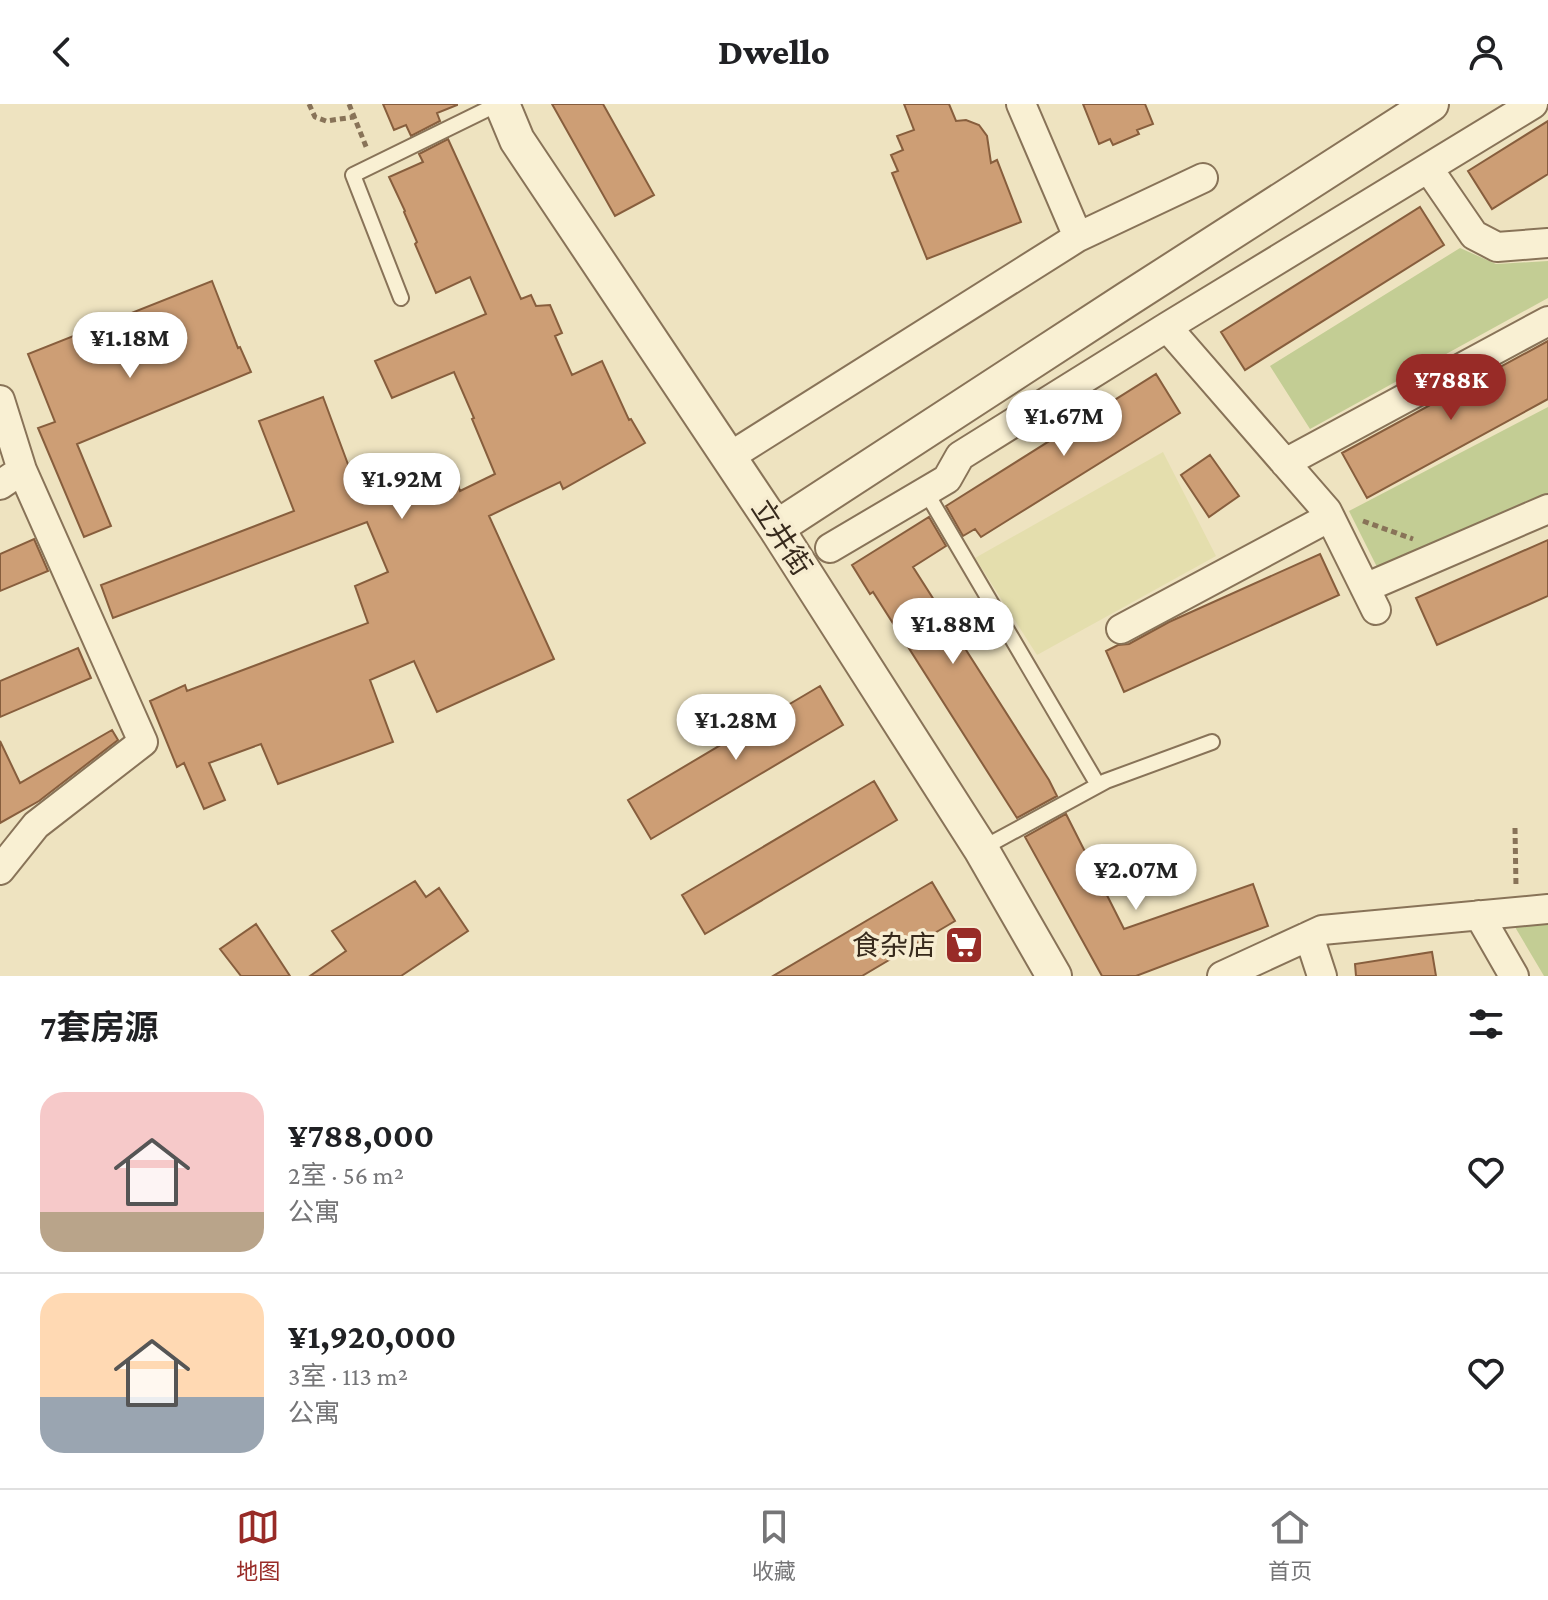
<!DOCTYPE html>
<html lang="zh">
<head>
<meta charset="utf-8">
<style>
	:root { --surface:#fff; --page:#f6f6f6; --text:#202124; --muted:#757577; --line:#e0e0e0; --accent:#982b27 }
	body { margin:0; font-family:"Crimson Pro","Noto Sans SC",serif; background:var(--page); color:var(--text); height:100vh; display:flex; flex-direction:column; font-size:30px; white-space:nowrap }
	* { box-sizing:border-box; margin:0 }
	p { font-size:26px; color:var(--muted) }
	.icon { flex:none; width:44px; height:44px; fill:none; stroke:currentColor; stroke-width:2; stroke-linecap:round; stroke-linejoin:round }
	.map { position:relative; height:872px; overflow:hidden }
	.panel { display:flex; flex-direction:column; background:var(--surface); flex:1 }
	.panel>* { flex:none }
	.price { position:absolute; translate:-50% -68px; padding:0 18px; border-radius:28px; background:#fff; color:#222; font-size:26px; line-height:52px; filter:drop-shadow(0 2px 4px #0008) }
	.price::after { content:''; position:absolute; left:50%; top:48px; width:24px; height:18px; margin-left:-12px; background:inherit; clip-path:polygon(0 0,100% 0,50% 100%) }
	.price.on { background:var(--accent); color:#fff }
	ul { padding:0; list-style:none }
	li { display:flex; align-items:center; gap:24px; height:200px; padding:0 40px }
	li+li { border-top:2px solid var(--line) }
	li span { display:grid; place-items:center; flex:none; width:224px; height:160px; border-radius:24px; color:#555 }
	li>.icon { margin-inline-start:auto }
	span .icon { width:96px; height:96px; fill:#fffc; stroke-width:1 }
	li b { font-size:34px }
	h2 { display:flex; justify-content:space-between; align-items:center; height:96px; padding:0 40px; font-size:34px }
	header { display:flex; justify-content:space-between; align-items:center; height:104px; padding:0 40px; background:var(--surface); font-size:36px; font-weight:800 }
	.tab-bar { display:flex; justify-content:space-around; align-items:center; height:112px; border-top:2px solid var(--line); background:var(--surface); font-size:22px; color:var(--muted) }
	.tab-bar a { display:grid; justify-items:center; gap:4px }
	.tab-bar .on { color:var(--accent) }
	.map>svg:first-child { display:block }
	.farmland { fill:#e4dead }
	.green { fill:#c3cd94 }
	.building { fill:#cd9e75; stroke:#875e3d; stroke-width:2 }
	.lines { fill:none; stroke-linecap:round; stroke-linejoin:round }
	.service-casing { stroke:#887358; stroke-width:18 }
	.minor-casing { stroke:#887358; stroke-width:32 }
	.tertiary-casing { stroke:#887358; stroke-width:38 }
	.path { stroke:#887358; stroke-width:5; stroke-dasharray:6 4; stroke-linecap:butt }
	.service { stroke:#f9f0d3; stroke-width:14 }
	.minor { stroke:#f9f0d3; stroke-width:28 }
	.tertiary { stroke:#f9f0d3; stroke-width:34 }
	.labels { text-anchor:middle; stroke-width:7; stroke-linejoin:round; paint-order:stroke }
	.street-label { font-size:28px; fill:#372a1c; stroke:#f6ecd0 }
	.poi-label { font-size:28px; fill:#372a1c; stroke:#f6ecd0; text-anchor:end }
</style>
</head>
<body>
<header><svg class="icon" aria-label="back" viewBox="0 0 24 24"><path d="M15 5l-7 7 7 7"/></svg>Dwello<svg class="icon" aria-label="person" viewBox="0 0 24 24"><circle cx="12" cy="8" r="4"/><path d="M4 21q1-7 8-7t8 7"/></svg></header>
<div class="map">
<svg width="1548" height="872" viewBox="0 0 1548 872">
	<rect width="100%" height="100%" fill="#eee3c0"/>
	<!-- farmland -->
	<path class="farmland" d="M 1163,348 L 1216,452 L 1037,551 L 975,454 Z"/>
	<!-- green -->
	<path class="green" d="M 1460,144 L 1496,160 L 1548,157 L 1548,194 L 1310,325 L 1270,262 Z
		M 1548,303 L 1548,392 L 1380,469 L 1349,407 Z
		M 1548,820 L 1548,872 L 1544,872 L 1515,823 Z"/>
	<!-- building -->
	<path class="building" d="M 383,0 L 457,0 L 457,1 L 437,9 L 440,17 L 411,32 L 406,21 L 394,26 Z
		M 552,0 L 603,0 L 654,91 L 615,112 Z
		M 904,0 L 949,0 L 956,17 L 966,16 L 979,21 L 987,32 L 991,59 L 997,56 L 1021,118 L 927,155 L 892,69 L 898,67 L 891,51 L 903,46 L 897,32 L 914,26 Z
		M 1083,0 L 1145,0 L 1153,20 L 1137,26 L 1139,30 L 1113,41 L 1110,35 L 1099,40 Z
		M 1548,17 L 1548,70 L 1492,105 L 1468,67 Z
		M 448,35 L 521,195 L 531,191 L 536,202 L 550,201 L 562,229 L 555,232 L 572,271 L 602,257 L 629,316 L 631,315 L 645,339 L 563,385 L 560,378 L 489,412 L 554,555 L 437,608 L 414,557 L 370,576 L 393,638 L 278,680 L 261,640 L 209,659 L 225,696 L 204,705 L 184,659 L 177,663 L 150,597 L 185,581 L 187,587 L 368,519 L 355,482 L 388,468 L 367,418 L 113,514 L 101,481 L 294,407 L 259,317 L 323,293 L 362,398 L 416,375 L 425,395 L 458,381 L 460,387 L 495,370 L 472,315 L 474,314 L 454,268 L 392,294 L 375,257 L 486,210 L 470,173 L 436,189 L 415,140 L 417,138 L 404,108 L 405,107 L 389,73 L 423,58 L 419,50 Z
		M 1420,103 L 1444,141 L 1245,266 L 1221,228 Z
		M 212,177 L 238,244 L 240,243 L 251,268 L 77,340 L 111,422 L 84,433 L 38,324 L 55,318 L 28,250 Z
		M 1548,237 L 1548,295 L 1367,394 L 1342,349 Z
		M 1156,270 L 1180,309 L 981,433 L 975,425 L 963,432 L 946,402 Z
		M 1210,351 L 1239,392 L 1209,413 L 1181,371 Z
		M 929,413 L 946,442 L 913,463 L 1049,676 L 1057,692 L 1017,714 L 873,488 L 870,490 L 852,461 Z
		M 34,435 L 48,467 L 0,487 L 0,450 Z
		M 1548,436 L 1548,492 L 1437,541 L 1416,494 Z
		M 1320,450 L 1339,491 L 1124,588 L 1106,547 L 1118,541 L 1129,540 L 1169,518 Z
		M 78,544 L 91,574 L 0,613 L 0,577 Z
		M 820,582 L 843,621 L 651,735 L 628,696 Z
		M 112,626 L 118,636 L 39,697 L 0,719 L 0,637 L 20,679 Z
		M 874,677 L 897,716 L 705,830 L 682,791 Z
		M 1066,710 L 1124,825 L 1253,780 L 1268,822 L 1136,872 L 1102,872 L 1025,733 Z
		M 415,777 L 426,793 L 439,784 L 468,827 L 401,872 L 310,872 L 346,847 L 332,827 Z
		M 932,778 L 955,817 L 862,872 L 773,872 Z
		M 256,820 L 290,872 L 241,872 L 220,845 Z
		M 1432,848 L 1436,872 L 1356,872 L 1355,860 Z"/>
	<g class="lines">
		<!-- service casing -->
		<g class="service-casing">
			<path id="service" d="M 401,194 L 353,71 L 498,0
				M 926,388 L 1098,681
				M 981,745 L 1106,677 L 1212,638"/>
		</g>
		<!-- minor casing -->
		<g class="minor-casing">
			<path id="minor" d="M 1021,0 L 1078,133
				M 1428,64 L 1474,131 L 1497,143 L 1548,139
				M 1167,223 L 1327,407 L 1376,506
				M 0,296 L 22,366 L 0,381
				M 729,353 L 1078,133 L 1203,74
				M 1285,359 L 1548,217
				M 830,444 L 947,375 L 960,352 L 1167,223 L 1533,0
				M 1365,484 L 1548,405
				M 1121,525 L 1330,413
				M 0,766 L 36,721 L 143,638 L 22,366
				M 1479,811 L 1514,872
				M 1309,832 L 1322,872
				M 1222,872 L 1322,826 L 1548,805"/>
		</g>
		<!-- tertiary casing -->
		<g class="tertiary-casing">
			<path id="tertiary" d="M 502,0 L 517,36 L 776,424 L 981,745 L 1054,872
				M 776,424 L 1126,196 L 1431,0"/>
		</g>
		<!-- path -->
		<path class="path" d="M 309,0 L 315,13 L 326,17 L 354,13
			M 349,0 L 367,45
			M 1363,417 L 1413,435
			M 1515,724 L 1516,783"/>
		<!-- service -->
		<use href="#service" class="service"/>
		<!-- minor -->
		<use href="#minor" class="minor"/>
		<!-- tertiary -->
		<use href="#tertiary" class="tertiary"/>
	</g>
	<!-- icons -->
	<defs>
		<g id="supermarket-square" transform="scale(2)"><rect x="-9" y="-9" width="18" height="18" rx="4" fill="#982b27" stroke="#f6ecd0"/><path d="M-6-5.5h2.5l.6 2H6L4.5 2H-2.5L-4.4-4H-6ZM-1.5 3.2a1.3 1.3 0 1 0 .1 0ZM3 3.2a1.3 1.3 0 1 0 .1 0Z" fill="#fff"/></g>
	</defs>
	<g fill-rule="evenodd">
		<use href="#supermarket-square" x="964" y="841"/>
	</g>
	<g class="labels">
		<!-- street labels -->
		<g class="street-label">
			<text transform="translate(782 433) rotate(57)" y="10">立井街</text>
		</g>
		<!-- poi labels -->
		<g class="poi-label">
			<text x="936" y="851">食杂店</text>
		</g>
	</g>
</svg>
<b class="price" style="left:130px;top:276px">¥1.18M</b>
<b class="price on" style="left:1451px;top:318px">¥788K</b>
<b class="price" style="left:1064px;top:354px">¥1.67M</b>
<b class="price" style="left:402px;top:417px">¥1.92M</b>
<b class="price" style="left:953px;top:562px">¥1.88M</b>
<b class="price" style="left:736px;top:658px">¥1.28M</b>
<b class="price" style="left:1136px;top:808px">¥2.07M</b>
</div>
<section class="panel">
<h2>7套房源<svg class="icon" aria-label="filters" viewBox="0 0 24 24"><path d="M4 7h16M4 17h16"/><circle cx="9" cy="7" r="2"/><circle cx="15" cy="17" r="2"/></svg></h2>
<ul>
<li><span style="background:linear-gradient(#f6c9c9 75%,#b9a48a 0)"><svg class="icon" aria-label="home" viewBox="0 0 24 24"><path d="M3 11l9-7 9 7M6 9v11h12V9"/></svg></span><div><b>¥788,000</b><p>2室 · 56 m²</p><p>公寓</p></div><svg class="icon" aria-label="heart" viewBox="0 0 24 24"><path d="M12 20l-8-8c-3-5 5-10 8-4 3-6 11-1 8 4z"/></svg></li>
<li><span style="background:linear-gradient(#ffd9b3 65%,#9aa5b1 0)"><svg class="icon" aria-label="home" viewBox="0 0 24 24"><path d="M3 11l9-7 9 7M6 9v11h12V9"/></svg></span><div><b>¥1,920,000</b><p>3室 · 113 m²</p><p>公寓</p></div><svg class="icon" aria-label="heart" viewBox="0 0 24 24"><path d="M12 20l-8-8c-3-5 5-10 8-4 3-6 11-1 8 4z"/></svg></li>
</ul>
</section>
<nav class="tab-bar">
<a class="on"><svg class="icon" aria-label="map" viewBox="0 0 24 24"><path d="M3 6l6-2 6 2 6-2v14l-6 2-6-2-6 2zM9 4v14M15 6v14"/></svg>地图</a>
<a><svg class="icon" aria-label="saved" viewBox="0 0 24 24"><path d="M7 4h10v16l-5-4-5 4z"/></svg>收藏</a>
<a><svg class="icon" aria-label="home" viewBox="0 0 24 24"><path d="M3 11l9-7 9 7M6 9v11h12V9"/></svg>首页</a>
</nav>
</body>
</html>
